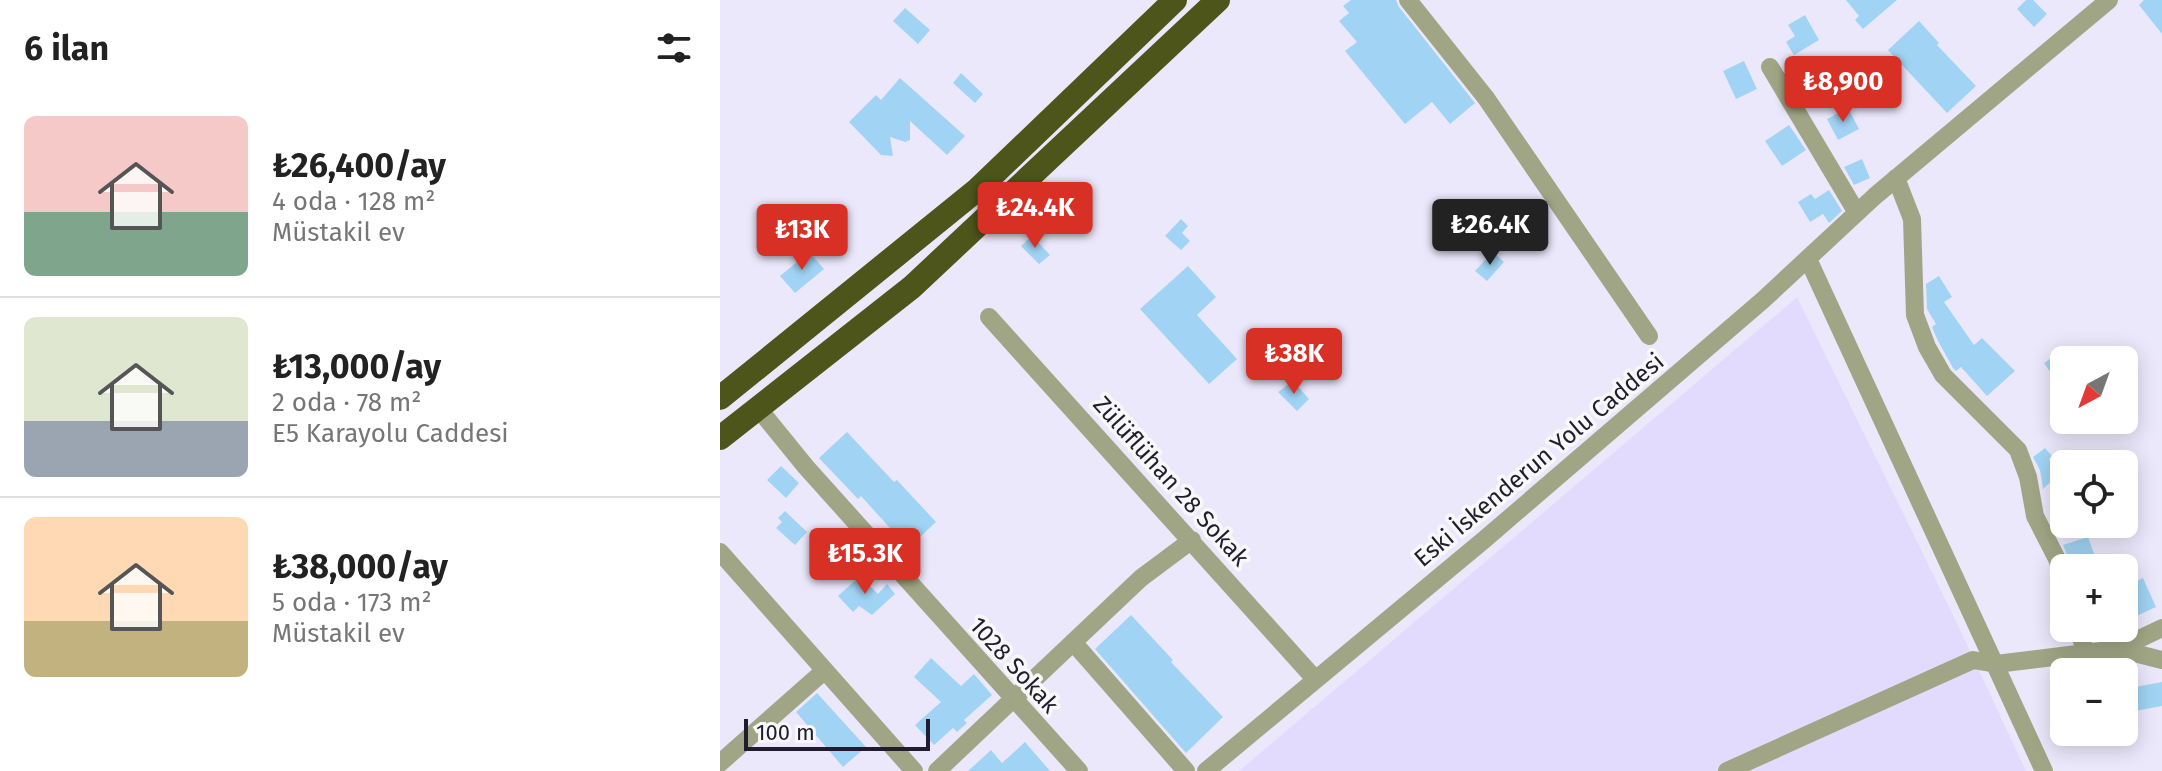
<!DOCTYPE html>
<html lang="tr">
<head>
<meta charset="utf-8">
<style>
	:root { --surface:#fff; --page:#f6f6f6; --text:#222; --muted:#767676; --line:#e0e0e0; --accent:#d93025 }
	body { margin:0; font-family:"Fira Sans",sans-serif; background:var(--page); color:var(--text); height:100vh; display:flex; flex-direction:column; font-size:30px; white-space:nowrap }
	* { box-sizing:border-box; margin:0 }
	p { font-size:26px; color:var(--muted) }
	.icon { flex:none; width:44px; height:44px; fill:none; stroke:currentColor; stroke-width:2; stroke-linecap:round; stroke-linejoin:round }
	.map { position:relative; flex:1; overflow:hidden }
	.side { display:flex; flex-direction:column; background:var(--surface); width:720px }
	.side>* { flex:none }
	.needle { width:52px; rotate:221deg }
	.fabs { position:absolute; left:1330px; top:346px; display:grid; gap:16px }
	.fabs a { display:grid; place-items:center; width:88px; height:88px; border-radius:12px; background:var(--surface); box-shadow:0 4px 20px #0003; font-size:40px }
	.scale { position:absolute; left:24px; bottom:20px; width:186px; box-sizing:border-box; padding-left:8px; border:4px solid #211c2e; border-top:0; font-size:22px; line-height:28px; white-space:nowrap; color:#211c2e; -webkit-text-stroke:6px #f8f8f8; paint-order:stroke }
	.price { position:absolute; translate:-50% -68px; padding:0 18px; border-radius:8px; background:var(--accent); color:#fff; font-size:26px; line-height:52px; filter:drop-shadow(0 2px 4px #0008) }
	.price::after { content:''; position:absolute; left:50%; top:48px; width:24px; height:18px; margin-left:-12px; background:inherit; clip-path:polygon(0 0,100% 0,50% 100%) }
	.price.on { background:#222; color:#fff }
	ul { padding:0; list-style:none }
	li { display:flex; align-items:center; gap:24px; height:200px; padding:0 24px }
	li+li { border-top:2px solid var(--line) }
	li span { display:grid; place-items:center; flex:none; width:224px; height:160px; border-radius:12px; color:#555 }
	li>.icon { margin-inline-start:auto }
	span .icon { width:96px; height:96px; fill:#fffc; stroke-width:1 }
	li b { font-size:34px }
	h2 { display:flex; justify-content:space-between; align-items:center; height:96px; padding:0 24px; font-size:34px }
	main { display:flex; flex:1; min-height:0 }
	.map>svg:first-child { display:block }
	.built { fill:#e3dbfe }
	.building { fill:#a1d4f4 }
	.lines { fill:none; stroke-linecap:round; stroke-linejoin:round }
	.minor { stroke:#a0a685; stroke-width:18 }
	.highway { stroke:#4e551a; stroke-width:24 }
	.labels { text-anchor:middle; stroke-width:7; stroke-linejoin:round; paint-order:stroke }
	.street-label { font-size:24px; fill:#211c2e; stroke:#f8f8f8 }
</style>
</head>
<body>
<main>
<section class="side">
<h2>6 ilan<svg class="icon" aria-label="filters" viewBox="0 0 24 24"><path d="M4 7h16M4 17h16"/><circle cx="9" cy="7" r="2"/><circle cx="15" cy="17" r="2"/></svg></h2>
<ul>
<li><span style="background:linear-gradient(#f6c9c9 60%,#7fa58c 0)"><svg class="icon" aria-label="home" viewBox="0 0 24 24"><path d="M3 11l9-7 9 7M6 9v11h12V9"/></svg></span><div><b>₺26,400/ay</b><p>4 oda · 128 m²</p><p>Müstakil ev</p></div></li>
<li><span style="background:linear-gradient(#dfe7d0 65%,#9aa5b1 0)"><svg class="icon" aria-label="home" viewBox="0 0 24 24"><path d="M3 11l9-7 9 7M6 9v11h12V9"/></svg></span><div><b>₺13,000/ay</b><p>2 oda · 78 m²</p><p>E5 Karayolu Caddesi</p></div></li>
<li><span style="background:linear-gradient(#ffd9b3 65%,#c2b280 0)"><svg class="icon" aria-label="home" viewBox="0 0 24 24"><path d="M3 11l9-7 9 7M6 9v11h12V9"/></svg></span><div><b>₺38,000/ay</b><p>5 oda · 173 m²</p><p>Müstakil ev</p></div></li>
</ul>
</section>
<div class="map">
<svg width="1442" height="771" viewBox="0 0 1442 771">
	<rect width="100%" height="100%" fill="#ece8fc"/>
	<!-- built -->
	<path class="built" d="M 1077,297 L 1236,621 L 1306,771 L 519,771 Z"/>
	<!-- building -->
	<path class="building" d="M 631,0 L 676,0 L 679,7 L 755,103 L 730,124 L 712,102 L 685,124 L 625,51 L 637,42 L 619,21 L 629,13 L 623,6 Z
		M 1126,0 L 1177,0 L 1143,29 L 1135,20 L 1139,16 Z
		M 1306,0 L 1313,0 L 1327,14 L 1314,27 L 1297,9 Z
		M 1424,0 L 1442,0 L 1442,34 L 1419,5 Z
		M 185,8 L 210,30 L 198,44 L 173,21 Z
		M 1085,15 L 1099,40 L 1074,55 L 1066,42 L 1075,36 L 1068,25 Z
		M 1199,21 L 1219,43 L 1217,45 L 1256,86 L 1227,113 L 1168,50 Z
		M 1024,61 L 1037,89 L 1016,99 L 1003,71 Z
		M 241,73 L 263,94 L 255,103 L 233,83 Z
		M 180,78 L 245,136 L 227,155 L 190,121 L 190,140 L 185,142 L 170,137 L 173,156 L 161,155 L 129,122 L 156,95 L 161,100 Z
		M 1128,108 L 1139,129 L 1118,140 L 1107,119 Z
		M 1069,125 L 1086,150 L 1062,166 L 1045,141 Z
		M 1142,159 L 1150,178 L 1134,185 L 1124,167 Z
		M 1109,190 L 1122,211 L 1109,223 L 1103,214 L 1090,222 L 1078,202 L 1091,194 L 1095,199 Z
		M 461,219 L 468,226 L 462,233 L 470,241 L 461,250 L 445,236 Z
		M 312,236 L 330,255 L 319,264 L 301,246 Z
		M 89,252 L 104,269 L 75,293 L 60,276 Z
		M 773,252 L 784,262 L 767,281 L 755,271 Z
		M 468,266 L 496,297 L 477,315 L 517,359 L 489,384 L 420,309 Z
		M 1219,276 L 1232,297 L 1224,302 L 1254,345 L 1262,338 L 1295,371 L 1267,396 L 1241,367 L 1236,371 L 1233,368 L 1217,339 L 1212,327 L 1216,324 L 1207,309 L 1206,284 Z
		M 1349,346 L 1358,360 L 1344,360 L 1344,379 L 1338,383 L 1324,363 Z
		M 573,381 L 589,399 L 577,411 L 558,392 Z
		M 127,432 L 174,482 L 177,480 L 216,522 L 188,548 L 141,496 L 138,499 L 99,458 Z
		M 1325,448 L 1332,456 L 1329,459 L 1341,472 L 1323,489 L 1320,470 L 1313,457 Z
		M 61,466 L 79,483 L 66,498 L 47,480 Z
		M 65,511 L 87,532 L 75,545 L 56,528 L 62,522 L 58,518 Z
		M 1368,537 L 1379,568 L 1352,568 L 1343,545 Z
		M 140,576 L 158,594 L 167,584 L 175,594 L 152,615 L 139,606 L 133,612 L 118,596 Z
		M 1423,578 L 1436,607 L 1414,617 L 1404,594 L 1413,590 L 1411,584 Z
		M 411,615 L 453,660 L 451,662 L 503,717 L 466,753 L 375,649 Z
		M 211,658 L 241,686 L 254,674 L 272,695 L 244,720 L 247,723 L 237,732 L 233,728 L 214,745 L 195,725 L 221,702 L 194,677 Z
		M 1442,682 L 1442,706 L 1404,713 L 1404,689 Z
		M 97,693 L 146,747 L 123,767 L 76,712 Z
		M 305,742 L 330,771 L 248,771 L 271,750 L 282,763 Z"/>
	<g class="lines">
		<!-- minor -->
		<path class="minor" d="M 688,0 L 766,98 L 929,336
			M 1050,67 L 1137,213
			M 1176,178 L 1192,219 L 1195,315 L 1207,347 L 1223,375 L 1298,450 L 1308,477 L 1315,516 L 1337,559 L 1344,582
			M 1088,259 L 1324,771
			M 269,317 L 595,679
			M 38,408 L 86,467 L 359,771
			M 0,552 L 194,771
			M 1358,628 L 1365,651
			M 353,642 L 466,771
			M 1398,649 L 1442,660
			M 0,763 L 104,671
			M 217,771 L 421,578 L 472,540
			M 486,771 L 765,539 L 1043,300 L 1155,196 L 1389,0
			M 1007,771 L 1253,660 L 1276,664 L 1398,649 L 1442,628"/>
		<!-- highway -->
		<path class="highway" d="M 0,398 L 258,189 L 455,0
			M 0,438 L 192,287 L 498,0"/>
	</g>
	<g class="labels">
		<!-- street labels -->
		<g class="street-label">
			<text transform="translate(819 460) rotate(-40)" y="8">Eski İskenderun Yolu Caddesi</text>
			<text transform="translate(451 481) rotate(48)" y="8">Zülüflühan 28 Sokak</text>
			<text transform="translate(294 665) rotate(48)" y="8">1028 Sokak</text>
		</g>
	</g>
</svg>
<div class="fabs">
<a><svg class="needle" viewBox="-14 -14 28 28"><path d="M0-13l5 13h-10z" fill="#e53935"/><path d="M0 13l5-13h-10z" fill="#767676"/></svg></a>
<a><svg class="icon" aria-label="locate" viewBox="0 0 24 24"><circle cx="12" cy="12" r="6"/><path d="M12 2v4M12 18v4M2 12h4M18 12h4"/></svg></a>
<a>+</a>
<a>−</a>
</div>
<div class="scale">100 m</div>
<b class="price" style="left:1123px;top:124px">₺8,900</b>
<b class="price" style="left:315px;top:250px">₺24.4K</b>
<b class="price on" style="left:770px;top:267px">₺26.4K</b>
<b class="price" style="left:82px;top:272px">₺13K</b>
<b class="price" style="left:574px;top:396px">₺38K</b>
<b class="price" style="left:145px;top:596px">₺15.3K</b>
</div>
</main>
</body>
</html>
